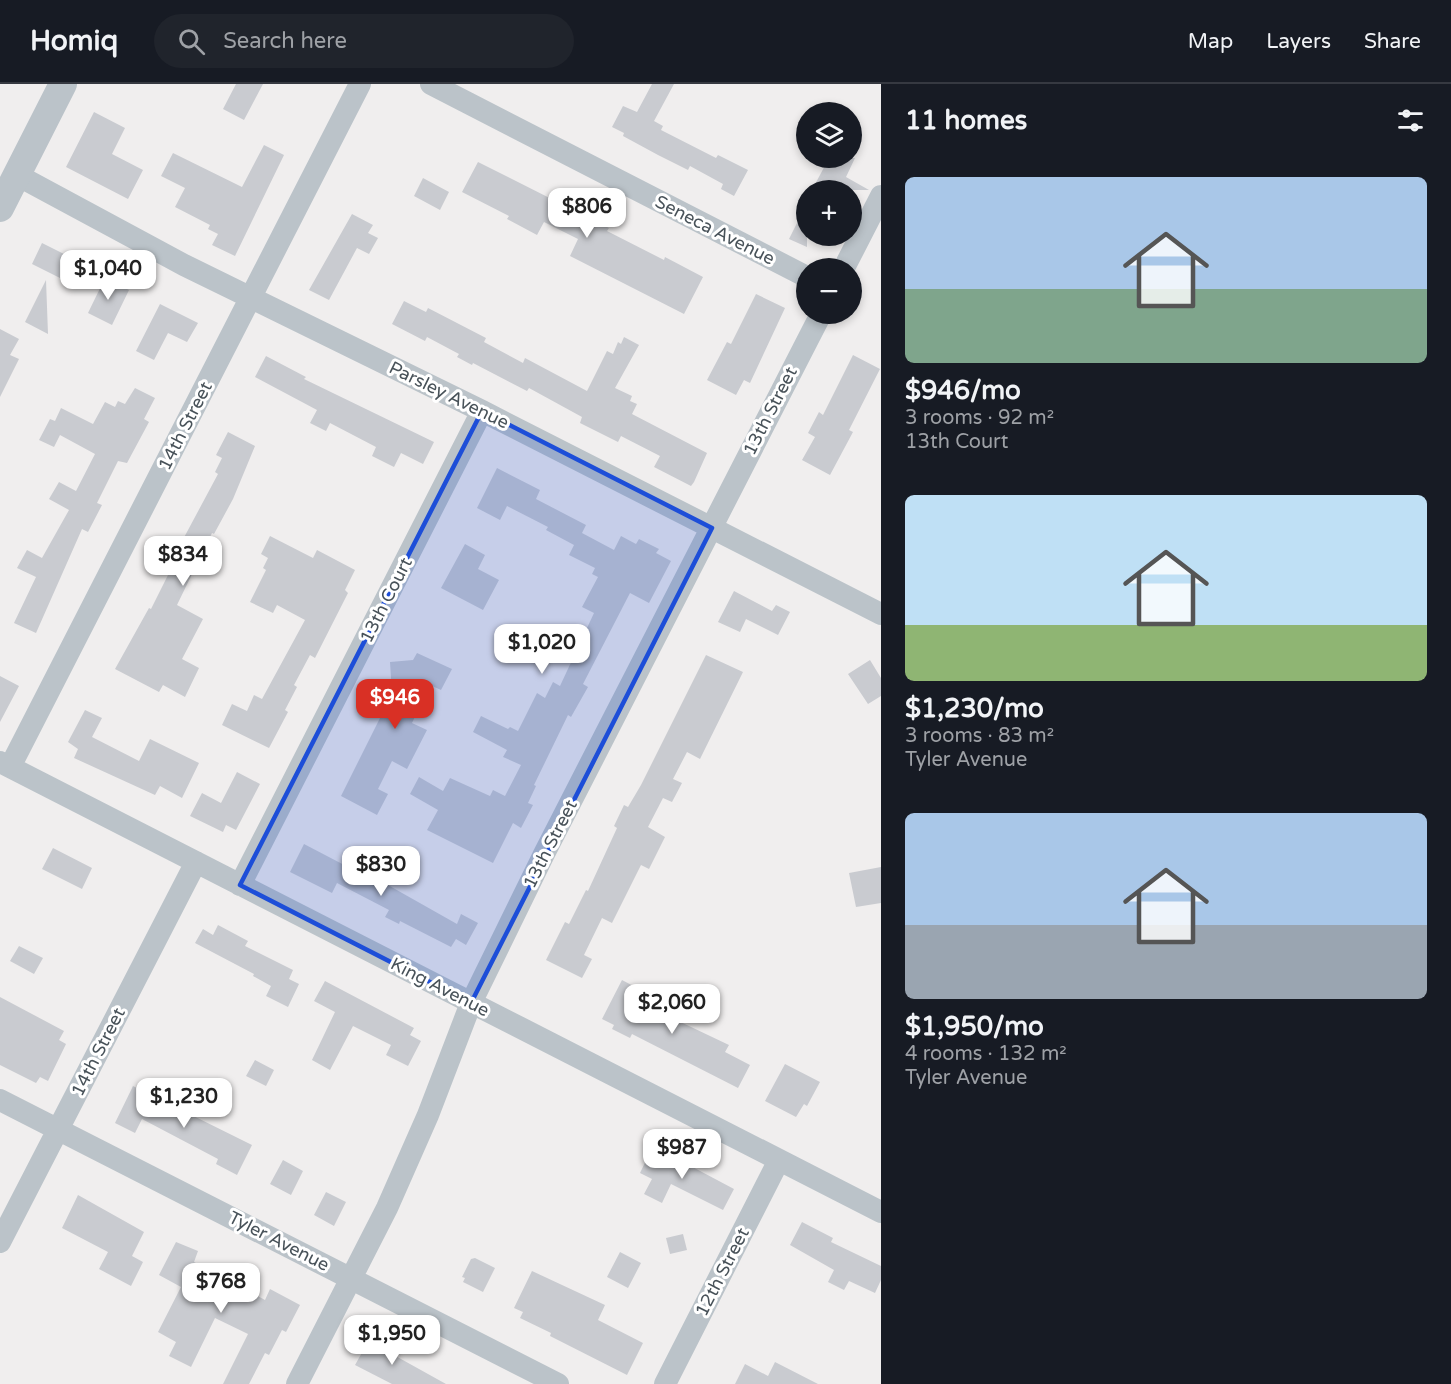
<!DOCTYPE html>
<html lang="en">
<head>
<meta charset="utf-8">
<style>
	:root { --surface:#171b24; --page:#20242c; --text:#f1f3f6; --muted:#9ea1a6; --line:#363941; --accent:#d93025 }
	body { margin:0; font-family:"Varela Round",sans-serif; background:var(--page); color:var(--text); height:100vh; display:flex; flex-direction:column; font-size:22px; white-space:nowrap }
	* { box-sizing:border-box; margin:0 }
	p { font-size:20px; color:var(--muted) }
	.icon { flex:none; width:33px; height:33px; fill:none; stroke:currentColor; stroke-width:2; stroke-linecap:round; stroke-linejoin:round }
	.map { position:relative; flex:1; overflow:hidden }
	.drawer { display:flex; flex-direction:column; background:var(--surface); width:570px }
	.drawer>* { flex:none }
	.buttons { position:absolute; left:796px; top:18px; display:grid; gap:12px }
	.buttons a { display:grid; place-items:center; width:66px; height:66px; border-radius:50%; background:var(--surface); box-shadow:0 3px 9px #0003; font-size:30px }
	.price { position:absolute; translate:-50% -51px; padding:0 14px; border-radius:12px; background:#fff; color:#222; font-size:20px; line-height:39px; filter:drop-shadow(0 2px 3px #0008) }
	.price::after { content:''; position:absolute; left:50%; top:36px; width:18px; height:14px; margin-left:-9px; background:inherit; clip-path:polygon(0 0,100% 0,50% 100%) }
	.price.current { background:var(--accent); color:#fff }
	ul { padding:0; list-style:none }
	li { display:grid; align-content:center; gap:12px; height:318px; padding:0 24px }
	li span { display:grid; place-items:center; height:186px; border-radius:9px; color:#555 }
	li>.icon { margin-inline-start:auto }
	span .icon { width:108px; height:108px; fill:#fffc; stroke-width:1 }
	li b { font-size:26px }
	h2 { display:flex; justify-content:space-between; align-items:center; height:72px; padding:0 24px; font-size:26px }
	header { display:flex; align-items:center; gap:36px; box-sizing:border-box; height:84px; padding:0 30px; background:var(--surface); border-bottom:2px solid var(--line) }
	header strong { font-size:28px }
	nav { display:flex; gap:33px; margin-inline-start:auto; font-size:21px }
	.search { width:420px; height:54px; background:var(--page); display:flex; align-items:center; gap:15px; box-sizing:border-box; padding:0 21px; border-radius:33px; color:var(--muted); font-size:22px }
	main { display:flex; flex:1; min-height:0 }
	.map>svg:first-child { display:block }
	.building { fill:#c9cbd0 }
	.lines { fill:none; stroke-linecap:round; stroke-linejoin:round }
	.minor { stroke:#bbc3c9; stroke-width:22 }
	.tertiary { stroke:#bbc3c9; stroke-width:28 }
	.marked { fill:#1d4ed8; fill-opacity:0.2; stroke:#1d4ed8; stroke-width:4.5; stroke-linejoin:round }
	.labels { text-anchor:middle; stroke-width:6; stroke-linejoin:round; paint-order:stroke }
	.street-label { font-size:18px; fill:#485259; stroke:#fff }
</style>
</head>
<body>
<header>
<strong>Homiq</strong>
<div class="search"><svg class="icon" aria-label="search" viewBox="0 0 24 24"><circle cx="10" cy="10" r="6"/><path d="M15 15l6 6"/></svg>Search here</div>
<nav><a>Map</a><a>Layers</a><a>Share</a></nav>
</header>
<main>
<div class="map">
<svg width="881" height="1300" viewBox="0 0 881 1300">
	<rect width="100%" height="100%" fill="#f0eeee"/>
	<!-- building -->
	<path class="building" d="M 236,0 L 263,0 L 244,36 L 223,25 Z
		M 652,0 L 674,0 L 654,37 L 663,42 L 661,46 L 716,74 L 718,71 L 748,86 L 734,112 L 721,105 L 723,100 L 690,82 L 688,86 L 658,71 L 623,52 L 624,49 L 612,43 L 623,22 L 637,28 Z
		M 94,28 L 125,44 L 112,70 L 143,86 L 128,115 L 66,83 Z
		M 264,61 L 284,71 L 235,172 L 212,161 L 218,150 L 208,145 L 210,141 L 175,123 L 185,104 L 161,92 L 173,69 L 242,103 Z
		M 829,74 L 855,74 L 846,93 L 869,106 L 812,106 Z
		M 478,78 L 609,144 L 607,147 L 664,176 L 665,173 L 703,193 L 684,230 L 570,172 L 578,155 L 544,138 L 537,151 L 507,135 L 509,132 L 462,108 Z
		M 423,94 L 449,108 L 440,126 L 414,112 Z
		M 807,119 L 807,163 L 789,155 Z
		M 352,130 L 373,141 L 368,149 L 378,154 L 369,170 L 357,164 L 329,216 L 309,206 Z
		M 42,159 L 78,177 L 68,198 L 32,180 Z
		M 105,194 L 129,206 L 112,241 L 88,229 Z
		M 46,196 L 48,250 L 25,238 Z
		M 756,210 L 785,224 L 750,299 L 744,296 L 736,311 L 707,296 L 727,258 L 731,260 Z
		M 404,217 L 426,228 L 428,224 L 486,254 L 484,258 L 523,279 L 525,274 L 587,307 L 607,267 L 613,270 L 618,258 L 621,260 L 624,253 L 639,261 L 615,304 L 632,312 L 630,317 L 637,320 L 632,330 L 707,369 L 694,398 L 691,402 L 654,383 L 660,372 L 621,352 L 618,358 L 580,339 L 582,333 L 529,304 L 527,307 L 473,279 L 472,281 L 457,273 L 459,270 L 427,253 L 425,257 L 392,240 Z
		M 160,220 L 198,239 L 187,258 L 168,249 L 154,276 L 136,267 Z
		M 0,245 L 19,255 L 10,271 L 19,275 L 0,313 Z
		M 853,271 L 880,285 L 849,346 L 853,348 L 830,391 L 802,376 L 815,353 L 808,349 L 819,328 L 823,331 Z
		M 266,272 L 306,293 L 304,295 L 434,358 L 423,380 L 401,369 L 394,383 L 372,372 L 376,363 L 330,339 L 326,347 L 310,339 L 317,326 L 255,293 Z
		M 135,304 L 155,314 L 144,335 L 149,338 L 127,379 L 118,377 L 97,419 L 102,421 L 88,448 L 82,445 L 36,549 L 14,539 L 36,493 L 17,484 L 27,466 L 42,474 L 69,426 L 49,415 L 59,398 L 76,407 L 95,370 L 60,351 L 54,363 L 39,356 L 50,335 L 55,337 L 61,324 L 93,340 L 105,318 L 115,323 L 118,317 L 125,320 Z
		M 228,348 L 255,362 L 233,415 L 214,450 L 212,449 L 177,521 L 203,535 L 182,575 L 199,584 L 185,613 L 163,601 L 159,608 L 115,585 L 149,524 L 151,525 L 169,489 L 164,486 L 177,460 L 180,461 L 218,390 L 215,388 L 222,374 L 216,371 Z
		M 497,384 L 540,406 L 536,415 L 586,441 L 582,449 L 614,466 L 621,452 L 636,460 L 639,455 L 659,465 L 656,469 L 671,477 L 649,519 L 630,509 L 583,600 L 588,603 L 571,633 L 568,631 L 534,701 L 536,702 L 528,719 L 533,721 L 521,744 L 513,739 L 493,779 L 427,746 L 438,726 L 410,710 L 419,693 L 443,707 L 450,694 L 490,712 L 493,706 L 505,712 L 521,681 L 503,673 L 507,666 L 473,648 L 481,632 L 508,645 L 510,643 L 518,647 L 537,609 L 545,614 L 553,598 L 560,602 L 594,529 L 582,523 L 598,493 L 592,490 L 595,484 L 569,471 L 574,461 L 546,446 L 548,443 L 507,422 L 500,436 L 477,424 Z
		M 270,452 L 313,474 L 317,466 L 355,486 L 345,506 L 348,509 L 315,574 L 310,571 L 294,601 L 297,603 L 285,626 L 288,628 L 269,664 L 222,641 L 232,620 L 247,627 L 254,611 L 262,615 L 305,536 L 277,521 L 273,529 L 250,518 L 266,486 L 263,484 L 268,474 L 261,470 Z
		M 465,460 L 485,471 L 478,485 L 499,496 L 483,526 L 441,504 Z
		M 734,507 L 772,527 L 776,521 L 790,528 L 778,551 L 746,535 L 740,548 L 718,538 Z
		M 417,569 L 452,585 L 441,606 L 430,601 L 412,639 L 427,646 L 407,685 L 392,677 L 378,705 L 388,710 L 377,731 L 341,712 L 392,610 L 390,578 L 413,576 Z
		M 706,571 L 743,588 L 700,675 L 687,668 L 673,695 L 682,699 L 672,718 L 663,714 L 648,743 L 665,753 L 649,785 L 641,781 L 612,839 L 602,834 L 584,871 L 592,875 L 582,894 L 546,876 L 565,838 L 569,840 L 586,806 L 588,807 L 617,744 L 614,742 L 624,721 L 628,723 L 641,701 Z
		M 870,576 L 881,594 L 881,612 L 868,620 L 848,590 Z
		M 0,592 L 19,602 L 0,638 Z
		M 85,626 L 102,634 L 92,653 L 139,677 L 150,655 L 199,679 L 182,714 L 160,702 L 155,711 L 74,674 L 78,665 L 68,658 Z
		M 237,688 L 260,700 L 236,746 L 226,741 L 223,748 L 190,732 L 202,709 L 221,719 Z
		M 304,760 L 371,795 L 372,792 L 457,840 L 461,830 L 478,839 L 466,861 L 456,855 L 451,863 L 400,837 L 399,840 L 385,833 L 389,826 L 337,799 L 332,809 L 290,788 Z
		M 53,764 L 92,784 L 82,805 L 42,785 Z
		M 881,783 L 881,819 L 856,823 L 849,789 Z
		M 218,841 L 248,857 L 245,862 L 293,886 L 289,895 L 299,900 L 288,923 L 266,912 L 271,902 L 253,892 L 254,890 L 195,859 L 203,845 L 213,851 Z
		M 19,862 L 43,874 L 34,890 L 10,877 Z
		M 622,896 L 654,913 L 649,923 L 729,961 L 725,968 L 750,981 L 738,1004 L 632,950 L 630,954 L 612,945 L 614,941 L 602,935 Z
		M 325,897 L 414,944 L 410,951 L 421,957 L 408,982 L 386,971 L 391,961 L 353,942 L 330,986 L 312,976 L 335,928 L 314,917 Z
		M 0,913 L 64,947 L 59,956 L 66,960 L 48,997 L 40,993 L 36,999 L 0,981 Z
		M 255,976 L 274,986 L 266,1002 L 246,992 Z
		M 785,980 L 820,998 L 807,1022 L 804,1020 L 796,1033 L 765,1017 Z
		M 133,1002 L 252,1061 L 237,1091 L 216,1080 L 218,1075 L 142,1035 L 135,1049 L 115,1039 Z
		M 653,1062 L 734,1105 L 723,1126 L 671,1100 L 662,1119 L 644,1110 L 652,1095 L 640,1089 Z
		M 283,1076 L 303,1087 L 291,1111 L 270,1100 Z
		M 326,1108 L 346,1118 L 334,1142 L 314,1131 Z
		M 78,1111 L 144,1148 L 132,1172 L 143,1178 L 131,1202 L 99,1185 L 108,1168 L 62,1144 Z
		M 802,1138 L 833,1154 L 831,1158 L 881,1182 L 881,1196 L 875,1209 L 849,1197 L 844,1206 L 828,1198 L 834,1186 L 790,1161 Z
		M 683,1150 L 687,1166 L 670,1170 L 666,1154 Z
		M 176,1158 L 198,1167 L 194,1178 L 265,1216 L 270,1205 L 300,1221 L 286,1248 L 282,1246 L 269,1271 L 265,1269 L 249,1300 L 223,1300 L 248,1250 L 215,1234 L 191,1283 L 169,1272 L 176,1258 L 158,1248 L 181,1203 L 159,1191 Z
		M 620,1168 L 641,1179 L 628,1204 L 607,1193 Z
		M 475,1174 L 495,1184 L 483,1208 L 463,1198 L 465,1194 L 462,1193 L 471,1175 Z
		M 532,1187 L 605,1221 L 598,1236 L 643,1259 L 627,1291 L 550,1252 L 551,1249 L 520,1234 L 523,1228 L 514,1224 Z
		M 376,1253 L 396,1263 L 392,1270 L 446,1300 L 392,1300 L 355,1281 L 368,1258 L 372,1260 Z
		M 775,1278 L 818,1300 L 735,1300 L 745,1280 L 768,1292 Z"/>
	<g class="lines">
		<!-- minor -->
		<path class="minor" d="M 431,0 L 807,193
			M 17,91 L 184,181 L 482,327 L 881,530
			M 844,184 L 881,112
			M 0,678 L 881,1128
			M 10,683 L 360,0
			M 240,801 L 482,327
			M 0,1016 L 558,1300
			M 0,1158 L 196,778
			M 297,1300 L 387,1124 L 428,1031 L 471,919 L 544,770 L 821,230
			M 665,1300 L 779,1076"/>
		<!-- tertiary -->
		<path class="tertiary" d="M 0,124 L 63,0"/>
	</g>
	<!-- marked area -->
	<path class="marked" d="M 482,327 L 712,444 L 471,919 L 240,801 Z"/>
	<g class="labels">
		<!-- street labels -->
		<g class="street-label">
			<text transform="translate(715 146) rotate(27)" y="6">Seneca Avenue</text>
			<text transform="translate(449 311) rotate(26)" y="6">Parsley Avenue</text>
			<text transform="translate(770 327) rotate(-63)" y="6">13th Street</text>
			<text transform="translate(185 342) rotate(-63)" y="6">14th Street</text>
			<text transform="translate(386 516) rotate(-63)" y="6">13th Court</text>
			<text transform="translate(550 760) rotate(-63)" y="6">13th Street</text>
			<text transform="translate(440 903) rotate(27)" y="6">King Avenue</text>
			<text transform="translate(98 968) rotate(-63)" y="6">14th Street</text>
			<text transform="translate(279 1157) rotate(27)" y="6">Tyler Avenue</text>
			<text transform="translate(722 1188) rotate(-63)" y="6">12th Street</text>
		</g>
	</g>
</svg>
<div class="buttons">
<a><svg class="icon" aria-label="layers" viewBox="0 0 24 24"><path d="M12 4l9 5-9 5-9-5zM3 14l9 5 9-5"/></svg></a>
<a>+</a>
<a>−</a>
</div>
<b class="price" style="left:587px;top:155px">$806</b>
<b class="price" style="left:108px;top:217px">$1,040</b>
<b class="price" style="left:183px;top:503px">$834</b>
<b class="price" style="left:542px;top:591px">$1,020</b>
<b class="price current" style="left:395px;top:646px">$946</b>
<b class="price" style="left:381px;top:813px">$830</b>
<b class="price" style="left:672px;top:951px">$2,060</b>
<b class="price" style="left:184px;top:1045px">$1,230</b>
<b class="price" style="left:682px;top:1096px">$987</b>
<b class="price" style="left:221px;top:1230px">$768</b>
<b class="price" style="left:392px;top:1282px">$1,950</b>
</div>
<section class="drawer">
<h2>11 homes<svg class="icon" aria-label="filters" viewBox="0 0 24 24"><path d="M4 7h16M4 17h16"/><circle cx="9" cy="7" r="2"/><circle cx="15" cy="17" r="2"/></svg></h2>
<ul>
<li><span style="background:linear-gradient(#a9c7e8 60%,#7fa58c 0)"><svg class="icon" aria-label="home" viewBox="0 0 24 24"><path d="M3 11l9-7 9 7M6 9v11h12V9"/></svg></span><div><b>$946/mo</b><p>3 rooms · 92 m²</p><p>13th Court</p></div></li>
<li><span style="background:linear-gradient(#bfe0f5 70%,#8fb573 0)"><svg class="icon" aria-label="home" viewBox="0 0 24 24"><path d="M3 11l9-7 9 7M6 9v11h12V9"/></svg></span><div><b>$1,230/mo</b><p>3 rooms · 83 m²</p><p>Tyler Avenue</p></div></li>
<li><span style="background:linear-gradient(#a9c7e8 60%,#9aa5b1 0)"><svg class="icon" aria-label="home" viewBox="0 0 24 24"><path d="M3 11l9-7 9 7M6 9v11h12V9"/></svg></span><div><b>$1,950/mo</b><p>4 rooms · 132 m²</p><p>Tyler Avenue</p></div></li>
</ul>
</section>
</main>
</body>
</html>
